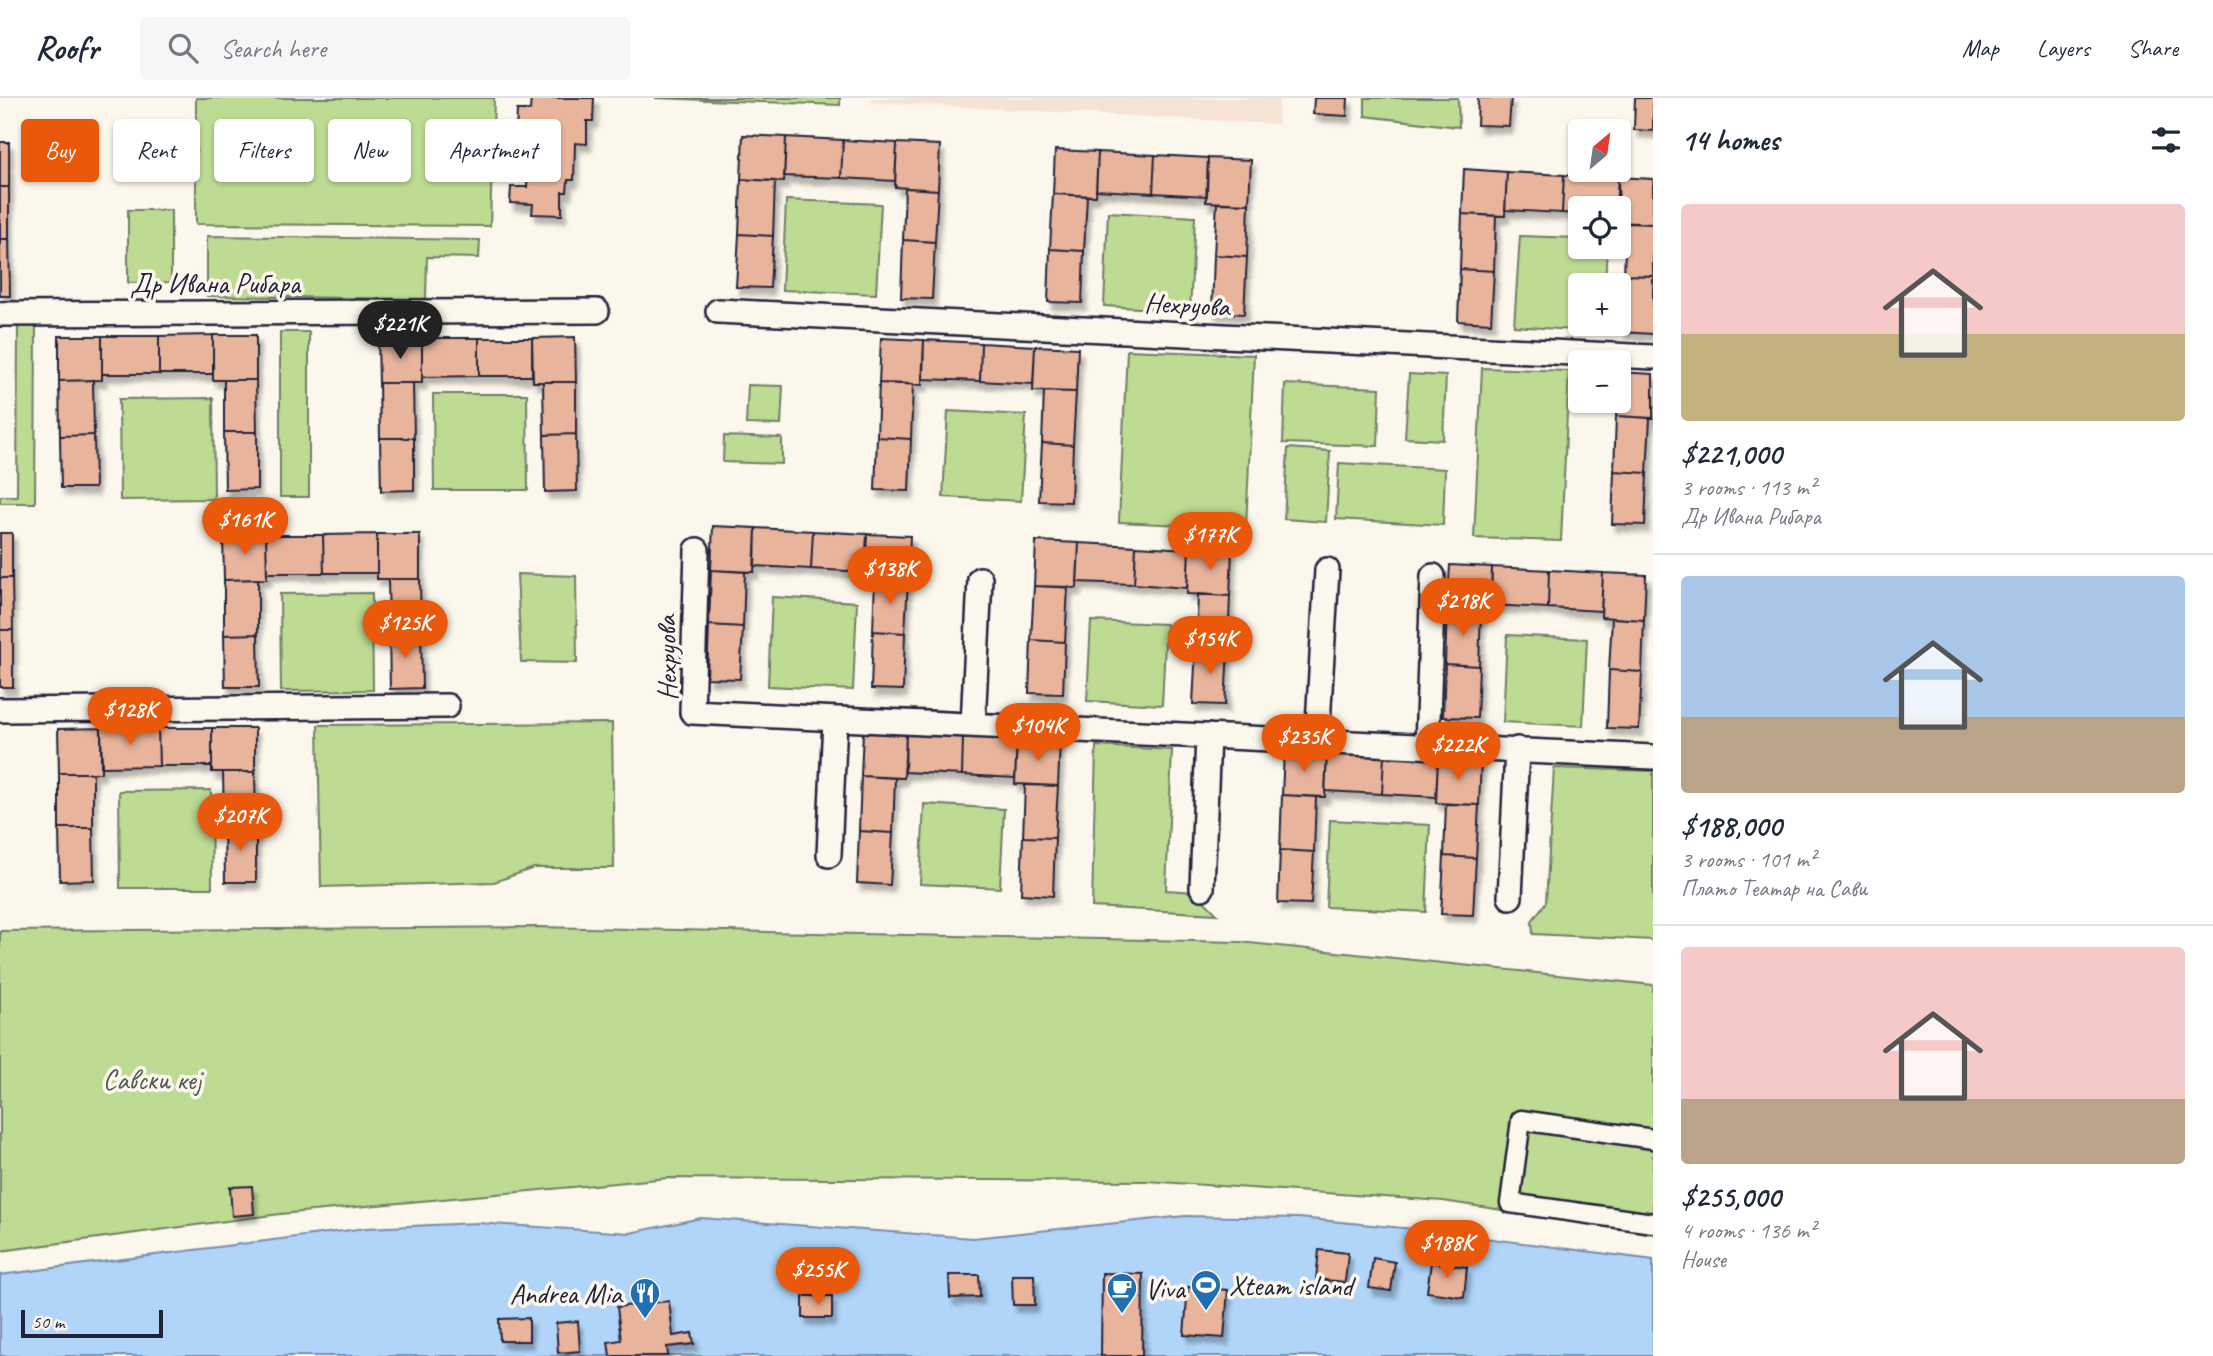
<!DOCTYPE html>
<html lang="en">
<head>
<meta charset="utf-8">
<style>
	:root { --surface:#fff; --page:#f6f6f7; --text:#1f2937; --muted:#747a83; --line:#e0e1e3; --accent:#ea580c }
	body { margin:0; font-family:Caveat,sans-serif; background:var(--page); color:var(--text); height:100vh; display:flex; flex-direction:column; font-size:26px; white-space:nowrap }
	* { box-sizing:border-box; margin:0 }
	p { font-size:23px; color:var(--muted) }
	.icon { flex:none; width:38px; height:38px; fill:none; stroke:currentColor; stroke-width:2; stroke-linecap:round; stroke-linejoin:round }
	.map { position:relative; flex:1; overflow:hidden }
	.details { display:flex; flex-direction:column; background:var(--surface); width:560px }
	.details>* { flex:none }
	.banner { position:absolute; left:21px; top:21px; width:665px; height:63px; display:flex; gap:14px }
	.needle { width:46px; rotate:29deg }
	.fabs { position:absolute; left:1568px; top:21px; display:grid; gap:14px }
	.fabs a { display:grid; place-items:center; width:63px; height:63px; border-radius:7px; background:var(--surface); box-shadow:0 2px 5px #0004; font-size:35px }
	.scale { position:absolute; left:21px; bottom:18px; width:142px; box-sizing:border-box; padding-left:7px; border:4px solid #22223b; border-top:0; font-size:19px; line-height:24px; white-space:nowrap; color:#22223b; -webkit-text-stroke:5px #fbf7ec; paint-order:stroke }
	.price { position:absolute; translate:-50% -60px; padding:0 16px; border-radius:24px; background:var(--accent); color:#fff; font-size:23px; line-height:46px; filter:drop-shadow(0 2px 4px #0008) }
	.price::after { content:''; position:absolute; left:50%; top:42px; width:21px; height:16px; margin-left:-10px; background:inherit; clip-path:polygon(0 0,100% 0,50% 100%) }
	.price.on { background:#222; color:#fff }
	ul { padding:0; list-style:none }
	li { display:grid; align-content:center; gap:14px; height:371px; padding:0 28px }
	li+li { border-top:2px solid var(--line) }
	li span { display:grid; place-items:center; height:217px; border-radius:7px; color:#555 }
	li>.icon { margin-inline-start:auto }
	span .icon { width:126px; height:126px; fill:#fffc; stroke-width:1 }
	li b { font-size:30px }
	h2 { display:flex; justify-content:space-between; align-items:center; height:84px; padding:0 28px; font-size:30px }
	.chip { padding:0 24px; border-radius:7px; background:var(--surface); box-shadow:0 2px 5px #0004; font-size:24px; line-height:63px }
	.chip.on { background:var(--accent); color:#fff }
	header { display:flex; align-items:center; gap:42px; box-sizing:border-box; height:98px; padding:0 35px; background:var(--surface); border-bottom:2px solid var(--line) }
	header strong { font-size:33px }
	nav { display:flex; gap:38px; margin-inline-start:auto; font-size:24px }
	.search { width:490px; height:63px; background:var(--page); display:flex; align-items:center; gap:18px; box-sizing:border-box; padding:0 24px; border-radius:7px; color:var(--muted); font-size:26px }
	main { display:flex; flex:1; min-height:0 }
	.map>svg:first-child { display:block }
	.built { fill:#f6e3d4 }
	.green { fill:#bddb93; stroke:#707e67; stroke-width:2 }
	.water { fill:#b0d5f9; stroke:#778dad; stroke-width:2 }
	.building { fill:#e9b49c; stroke:#22223b; stroke-width:2; filter:url(#shadow) }
	.lines { fill:none; stroke-linecap:round; stroke-linejoin:round }
	.pedestrian-casing { stroke:#22223b; stroke-width:23 }
	.minor-casing { stroke:#22223b; stroke-width:28 }
	.pedestrian { stroke:#fbf7ec; stroke-width:18 }
	.minor { stroke:#fbf7ec; stroke-width:23 }
	.labels { text-anchor:middle; stroke-width:7; stroke-linejoin:round; paint-order:stroke }
	.street-label { font-size:28px; fill:#22223b; stroke:#fbf7ec }
	.park-label { font-size:28px; fill:#505a55; stroke:#fbf7ec }
	.poi-label { font-size:28px; fill:#22223b; stroke:#fbf7ec; text-anchor:start }
</style>
</head>
<body>
<header>
<strong>Roofr</strong>
<div class="search"><svg class="icon" aria-label="search" viewBox="0 0 24 24"><circle cx="10" cy="10" r="6"/><path d="M15 15l6 6"/></svg>Search here</div>
<nav><a>Map</a><a>Layers</a><a>Share</a></nav>
</header>
<main>
<div class="map">
<svg width="1653" height="1258" viewBox="0 0 1653 1258">
	<defs>
		<filter id="shadow"><feDropShadow dx="4" dy="7" stdDeviation="2" flood-color="#0004"/></filter>
	</defs>
	<rect width="100%" height="100%" fill="#fbf7ec"/>
	<filter id="ink" filterUnits="userSpaceOnUse"><feTurbulence type="fractalNoise" baseFrequency=".0143" numOctaves="2"/><feDisplacementMap in="SourceGraphic" scale="14" xChannelSelector="R" yChannelSelector="G"/><feConvolveMatrix kernelMatrix="1 2 1 2 8 2 1 2 1" color-interpolation-filters="sRGB"/></filter>
	<g filter="url(#ink)">
		<!-- built -->
		<path class="built" d="M 872,0 L 1279,0 L 1278,26 L 871,4 Z"/>
		<!-- green -->
		<path class="green" d="M 196,0 L 494,0 L 490,128 L 196,126 Z
			M 655,0 L 840,0 L 840,7 Z
			M 1365,0 L 1458,0 L 1459,29 L 1365,18 Z
			M 786,102 L 881,106 L 876,196 L 782,192 Z
			M 128,112 L 171,112 L 171,184 L 128,185 Z
			M 1108,114 L 1195,119 L 1190,213 L 1104,208 Z
			M 207,138 L 480,142 L 479,160 L 427,159 L 426,201 L 207,198 Z
			M 1520,138 L 1580,140 L 1580,149 L 1607,149 L 1605,187 L 1580,187 L 1580,226 L 1604,226 L 1603,234 L 1514,228 Z
			M 18,228 L 36,228 L 35,405 L 0,405 L 0,398 L 17,398 Z
			M 280,234 L 309,234 L 309,399 L 280,399 Z
			M 1127,252 L 1254,257 L 1246,430 L 1119,424 Z
			M 1482,270 L 1569,273 L 1561,443 L 1474,440 Z
			M 1409,276 L 1446,278 L 1443,342 L 1405,340 Z
			M 1285,286 L 1380,290 L 1378,348 L 1283,345 Z
			M 748,287 L 783,288 L 781,327 L 746,326 Z
			M 433,296 L 527,296 L 528,392 L 434,392 Z
			M 213,300 L 214,401 L 120,402 L 119,301 Z
			M 948,313 L 1026,317 L 1021,403 L 943,399 Z
			M 724,338 L 782,340 L 782,366 L 723,364 Z
			M 1288,350 L 1330,353 L 1326,424 L 1284,421 Z
			M 1339,365 L 1445,371 L 1443,427 L 1336,421 Z
			M 517,476 L 576,478 L 577,565 L 521,564 Z
			M 372,495 L 373,592 L 281,593 L 280,496 Z
			M 772,499 L 857,504 L 853,592 L 768,588 Z
			M 1091,523 L 1166,526 L 1162,607 L 1087,603 Z
			M 1507,537 L 1587,541 L 1583,628 L 1503,624 Z
			M 612,625 L 614,770 L 534,770 L 494,784 L 321,789 L 318,627 Z
			M 1096,648 L 1172,652 L 1166,792 L 1195,794 L 1217,816 L 1092,809 Z
			M 1554,670 L 1653,673 L 1653,842 L 1533,836 L 1532,823 L 1546,804 Z
			M 211,692 L 212,790 L 120,790 L 119,693 Z
			M 924,706 L 1004,711 L 1000,790 L 920,786 Z
			M 1330,722 L 1430,727 L 1426,814 L 1326,809 Z
			M 537,829 L 1240,844 L 1653,887 L 1653,1135 L 1443,1103 L 1146,1083 L 669,1080 L 280,1116 L 0,1153 L 0,833 Z"/>
		<!-- water -->
		<path class="water" d="M 1185,1118 L 1299,1120 L 1424,1132 L 1653,1162 L 1653,1258 L 0,1258 L 0,1177 L 366,1130 L 477,1125 L 630,1135 L 701,1120 L 973,1140 Z"/>
		<!-- building -->
		<path class="building" d="M 531,0 L 594,0 L 593,23 L 587,23 L 587,46 L 575,45 L 574,82 L 568,82 L 567,94 L 562,94 L 562,117 L 532,116 L 533,106 L 510,105 L 511,89 L 527,89 L 529,37 L 516,37 L 517,12 L 530,12 Z
			M 1314,0 L 1348,0 L 1347,18 L 1313,16 Z
			M 1478,0 L 1511,0 L 1509,28 L 1477,27 Z
			M 1635,0 L 1653,0 L 1653,33 L 1634,32 Z
			M 743,37 L 786,39 L 784,84 L 741,81 Z
			M 786,39 L 843,42 L 841,80 L 784,78 Z
			M 843,42 L 897,45 L 895,83 L 841,80 Z
			M 0,44 L 9,44 L 9,89 L 0,89 Z
			M 897,45 L 940,47 L 938,92 L 895,89 Z
			M 1055,52 L 1098,54 L 1096,98 L 1053,96 Z
			M 1098,54 L 1155,57 L 1153,95 L 1096,92 Z
			M 1155,57 L 1208,60 L 1207,98 L 1153,95 Z
			M 1208,60 L 1251,62 L 1249,106 L 1206,104 Z
			M 1464,71 L 1507,74 L 1505,118 L 1462,116 Z
			M 1507,74 L 1564,77 L 1562,115 L 1505,112 Z
			M 1564,77 L 1618,79 L 1616,110 L 1580,110 L 1580,116 L 1562,115 Z
			M 1618,79 L 1653,81 L 1653,126 L 1619,124 Z
			M 741,81 L 775,83 L 773,138 L 739,136 Z
			M 0,89 L 9,89 L 9,141 L 0,141 Z
			M 905,90 L 938,92 L 935,144 L 903,142 Z
			M 1053,96 L 1087,98 L 1084,153 L 1050,151 Z
			M 1217,105 L 1249,106 L 1247,159 L 1214,157 Z
			M 1462,116 L 1496,118 L 1494,173 L 1460,171 Z
			M 1626,125 L 1653,126 L 1653,178 L 1624,177 Z
			M 739,136 L 773,138 L 770,190 L 736,189 Z
			M 0,141 L 9,141 L 10,198 L 0,198 Z
			M 903,142 L 935,144 L 932,201 L 901,200 Z
			M 1050,151 L 1084,153 L 1082,205 L 1048,204 Z
			M 1214,157 L 1247,159 L 1244,216 L 1212,214 Z
			M 1460,171 L 1494,173 L 1491,225 L 1458,223 Z
			M 1624,177 L 1653,178 L 1653,236 L 1622,234 Z
			M 213,237 L 213,276 L 159,276 L 159,238 Z
			M 213,237 L 256,237 L 256,282 L 213,282 Z
			M 59,238 L 102,238 L 102,282 L 59,283 Z
			M 102,238 L 159,238 L 159,276 L 102,276 Z
			M 575,239 L 576,284 L 533,284 L 532,240 Z
			M 422,240 L 422,285 L 379,285 L 378,241 Z
			M 422,240 L 479,240 L 479,278 L 422,279 Z
			M 479,240 L 532,240 L 532,278 L 479,278 Z
			M 881,240 L 924,242 L 922,287 L 879,285 Z
			M 924,242 L 981,245 L 980,283 L 923,281 Z
			M 981,245 L 1035,248 L 1033,286 L 980,283 Z
			M 1035,248 L 1078,250 L 1076,294 L 1033,293 Z
			M 1619,274 L 1653,276 L 1653,320 L 1616,318 Z
			M 93,282 L 94,337 L 60,338 L 59,283 Z
			M 224,282 L 256,282 L 257,334 L 224,334 Z
			M 543,284 L 576,284 L 576,336 L 544,337 Z
			M 379,285 L 413,285 L 414,340 L 380,340 Z
			M 879,285 L 913,286 L 911,341 L 877,339 Z
			M 1044,293 L 1076,294 L 1073,347 L 1042,345 Z
			M 1616,318 L 1650,320 L 1647,375 L 1614,373 Z
			M 224,334 L 257,334 L 257,391 L 225,392 Z
			M 576,336 L 577,393 L 545,394 L 544,337 Z
			M 94,337 L 95,390 L 61,390 L 60,338 Z
			M 877,339 L 911,341 L 909,393 L 875,392 Z
			M 380,340 L 414,340 L 414,392 L 381,393 Z
			M 1042,345 L 1073,347 L 1071,404 L 1039,403 Z
			M 1614,373 L 1647,375 L 1645,427 L 1612,426 Z
			M 713,428 L 756,430 L 754,474 L 711,472 Z
			M 756,430 L 813,433 L 811,471 L 755,468 Z
			M 813,433 L 867,436 L 865,474 L 811,471 Z
			M 0,435 L 12,435 L 12,480 L 0,480 Z
			M 377,436 L 420,436 L 420,481 L 377,481 Z
			M 377,436 L 377,475 L 324,475 L 323,437 Z
			M 867,436 L 910,438 L 908,482 L 865,480 Z
			M 223,437 L 266,437 L 267,481 L 224,482 Z
			M 266,437 L 323,437 L 324,475 L 267,475 Z
			M 1036,443 L 1079,445 L 1077,490 L 1034,488 Z
			M 1079,445 L 1136,448 L 1134,486 L 1077,484 Z
			M 1136,448 L 1189,451 L 1187,490 L 1134,486 Z
			M 1189,451 L 1232,453 L 1230,498 L 1187,496 Z
			M 1450,467 L 1492,469 L 1490,514 L 1447,512 Z
			M 1492,469 L 1549,472 L 1548,510 L 1491,507 Z
			M 711,472 L 745,474 L 743,529 L 709,527 Z
			M 1549,472 L 1603,475 L 1601,513 L 1548,510 Z
			M 1603,475 L 1646,477 L 1644,522 L 1601,519 Z
			M 0,480 L 12,480 L 13,532 L 0,532 Z
			M 258,481 L 258,536 L 224,537 L 224,482 Z
			M 388,481 L 420,481 L 421,533 L 389,533 Z
			M 875,481 L 908,482 L 905,535 L 873,533 Z
			M 1034,488 L 1068,489 L 1065,544 L 1031,542 Z
			M 1198,496 L 1230,498 L 1228,550 L 1196,548 Z
			M 1447,512 L 1481,513 L 1479,568 L 1445,566 Z
			M 1612,520 L 1644,522 L 1642,574 L 1609,572 Z
			M 709,527 L 743,529 L 740,581 L 707,580 Z
			M 0,532 L 13,532 L 13,589 L 0,589 Z
			M 389,533 L 421,533 L 422,590 L 390,591 Z
			M 873,533 L 905,535 L 903,592 L 871,591 Z
			M 258,536 L 259,589 L 225,589 L 224,537 Z
			M 1031,542 L 1065,544 L 1063,596 L 1029,595 Z
			M 1196,548 L 1228,550 L 1225,607 L 1193,606 Z
			M 1445,566 L 1479,568 L 1477,620 L 1443,619 Z
			M 1609,572 L 1642,574 L 1639,631 L 1607,630 Z
			M 101,630 L 101,675 L 59,675 L 58,631 Z
			M 101,630 L 158,630 L 159,668 L 102,669 Z
			M 158,630 L 212,630 L 212,668 L 159,668 Z
			M 212,630 L 255,630 L 255,674 L 212,674 Z
			M 863,633 L 906,636 L 904,680 L 861,678 Z
			M 906,636 L 963,639 L 962,677 L 905,674 Z
			M 963,639 L 1017,641 L 1015,680 L 962,677 Z
			M 1017,641 L 1060,643 L 1058,688 L 1015,686 Z
			M 1284,653 L 1327,655 L 1325,699 L 1282,697 Z
			M 1327,655 L 1384,658 L 1382,696 L 1325,693 Z
			M 1384,658 L 1438,661 L 1436,699 L 1382,696 Z
			M 1438,661 L 1481,663 L 1479,707 L 1436,705 Z
			M 223,674 L 255,674 L 256,726 L 224,727 Z
			M 59,675 L 93,675 L 93,730 L 59,730 Z
			M 861,678 L 895,680 L 893,735 L 859,733 Z
			M 1025,687 L 1058,688 L 1055,740 L 1023,739 Z
			M 1282,697 L 1316,699 L 1314,754 L 1280,752 Z
			M 1446,706 L 1479,707 L 1476,760 L 1444,758 Z
			M 256,726 L 256,784 L 225,784 L 224,727 Z
			M 59,730 L 93,730 L 94,782 L 60,783 Z
			M 859,733 L 893,735 L 890,787 L 857,785 Z
			M 1023,739 L 1055,740 L 1053,798 L 1021,796 Z
			M 1280,752 L 1314,754 L 1311,806 L 1278,805 Z
			M 1444,758 L 1476,760 L 1473,817 L 1441,816 Z
			M 252,1088 L 254,1116 L 232,1118 L 230,1089 Z
			M 1319,1152 L 1348,1155 L 1345,1184 L 1316,1181 Z
			M 1373,1160 L 1395,1164 L 1391,1193 L 1369,1190 Z
			M 1431,1164 L 1467,1169 L 1464,1199 L 1427,1194 Z
			M 1102,1175 L 1143,1176 L 1142,1258 L 1101,1258 Z
			M 949,1177 L 979,1177 L 980,1199 L 950,1200 Z
			M 1012,1177 L 1034,1177 L 1035,1207 L 1013,1207 Z
			M 1188,1189 L 1228,1192 L 1224,1240 L 1184,1237 Z
			M 803,1198 L 832,1198 L 832,1220 L 803,1220 Z
			M 669,1203 L 673,1238 L 692,1235 L 694,1246 L 667,1249 L 668,1258 L 610,1258 L 608,1244 L 621,1242 L 617,1209 Z
			M 529,1220 L 529,1243 L 500,1243 L 499,1221 Z
			M 578,1223 L 580,1253 L 558,1255 L 556,1225 Z"/>
		<g class="lines">
			<!-- pedestrian casing -->
			<g class="pedestrian-casing">
				<path id="pedestrian" d="M 1653,1041 L 1521,1022 L 1510,1105 L 1653,1125"/>
			</g>
			<!-- minor casing -->
			<g class="minor-casing">
				<path id="minor" d="M 718,213 L 1653,259
					M 0,216 L 597,213
					M 697,452 L 692,614 L 1653,659
					M 0,612 L 447,608
					M 973,627 L 980,481
					M 1317,643 L 1327,472
					M 1427,648 L 1433,478
					M 829,757 L 835,621
					M 1202,790 L 1208,638
					M 1510,799 L 1517,651"/>
			</g>
			<!-- pedestrian -->
			<use href="#pedestrian" class="pedestrian"/>
			<!-- minor -->
			<use href="#minor" class="minor"/>
		</g>
	</g>
	<!-- icons -->
	<defs>
		<g id="stadium-pin" transform="scale(1.575)"><path d="M0 17L-7.5 6A9.5 9.5 0 1 1 7.5 6Z" fill="#1f6fb2" stroke="#fbf7ec"/><path d="M0-5a6.5 5 0 1 0 0 10a6.5 5 0 1 0 0-10ZM-3.5-1.8h7v3.6h-7Z" fill="#fff"/></g>
		<g id="cafe-pin" transform="scale(1.575)"><path d="M0 17L-7.5 6A9.5 9.5 0 1 1 7.5 6Z" fill="#1f6fb2" stroke="#fbf7ec"/><path d="M-5.5-4.5H6V0H3Q3 3.5 0 3.5H-2.5Q-5.5 3.5-5.5 0ZM3-3.2v2h1.7v-2ZM-6 4.5H4V6H-6Z" fill="#fff"/></g>
		<g id="restaurant-pin" transform="scale(1.575)"><path d="M0 17L-7.5 6A9.5 9.5 0 1 1 7.5 6Z" fill="#1f6fb2" stroke="#fbf7ec"/><path d="M-5-6h1v4h1v-4h1v4h1v-4h1v5L-1.5 .5V6h-2V.5L-5-1ZM5-6V6H3V1.5H1.5Q1.5-4 5-6Z" fill="#fff"/></g>
	</defs>
	<g fill-rule="evenodd">
		<use href="#stadium-pin" x="1206" y="1187"/>
		<use href="#cafe-pin" x="1122" y="1190"/>
		<use href="#restaurant-pin" x="645" y="1195"/>
	</g>
	<g class="labels">
		<!-- street labels -->
		<g class="street-label">
			<text x="215" y="195">Др Ивана Рибара</text>
			<text transform="translate(1187 206) rotate(3)" y="10">Нехруова</text>
			<text transform="translate(666 560) rotate(-91)" y="10">Нехруова</text>
		</g>
		<!-- park labels -->
		<g class="park-label">
			<text x="152" y="991">Савски кеј</text>
		</g>
		<!-- poi labels -->
		<g class="poi-label">
			<text x="1229" y="1197">Xteam island</text>
			<text x="1145" y="1200">Viva</text>
			<text x="622" y="1205" text-anchor="end">Andrea Mia</text>
		</g>
	</g>
</svg>
<div class="fabs">
<a><svg class="needle" viewBox="-14 -14 28 28"><path d="M0-13l5 13h-10z" fill="#e53935"/><path d="M0 13l5-13h-10z" fill="#747a83"/></svg></a>
<a><svg class="icon" aria-label="locate" viewBox="0 0 24 24"><circle cx="12" cy="12" r="6"/><path d="M12 2v4M12 18v4M2 12h4M18 12h4"/></svg></a>
<a>+</a>
<a>−</a>
</div>
<div class="scale">50 m</div>
<b class="price on" style="left:400px;top:263px">$221K</b>
<b class="price" style="left:245px;top:459px">$161K</b>
<b class="price" style="left:1210px;top:474px">$177K</b>
<b class="price" style="left:890px;top:508px">$138K</b>
<b class="price" style="left:1463px;top:540px">$218K</b>
<b class="price" style="left:405px;top:562px">$125K</b>
<b class="price" style="left:1210px;top:578px">$154K</b>
<b class="price" style="left:130px;top:649px">$128K</b>
<b class="price" style="left:1038px;top:665px">$104K</b>
<b class="price" style="left:1304px;top:676px">$235K</b>
<b class="price" style="left:1458px;top:684px">$222K</b>
<b class="price" style="left:240px;top:755px">$207K</b>
<b class="price" style="left:1447px;top:1182px">$188K</b>
<b class="price" style="left:818px;top:1209px">$255K</b>
<div class="banner">
<a class="chip on">Buy</a>
<a class="chip">Rent</a>
<a class="chip">Filters</a>
<a class="chip">New</a>
<a class="chip">Apartment</a>
</div>
</div>
<section class="details">
<h2>14 homes<svg class="icon" aria-label="filters" viewBox="0 0 24 24"><path d="M4 7h16M4 17h16"/><circle cx="9" cy="7" r="2"/><circle cx="15" cy="17" r="2"/></svg></h2>
<ul>
<li><span style="background:linear-gradient(#f6c9c9 60%,#c2b280 0)"><svg class="icon" aria-label="home" viewBox="0 0 24 24"><path d="M3 11l9-7 9 7M6 9v11h12V9"/></svg></span><div><b>$221,000</b><p>3 rooms · 113 m²</p><p>Др Ивана Рибара</p></div></li>
<li><span style="background:linear-gradient(#a9c7e8 65%,#b9a48a 0)"><svg class="icon" aria-label="home" viewBox="0 0 24 24"><path d="M3 11l9-7 9 7M6 9v11h12V9"/></svg></span><div><b>$188,000</b><p>3 rooms · 101 m²</p><p>Плато Театар на Сави</p></div></li>
<li><span style="background:linear-gradient(#f6c9c9 70%,#b9a48a 0)"><svg class="icon" aria-label="home" viewBox="0 0 24 24"><path d="M3 11l9-7 9 7M6 9v11h12V9"/></svg></span><div><b>$255,000</b><p>4 rooms · 136 m²</p><p>House</p></div></li>
</ul>
</section>
</main>
</body>
</html>
